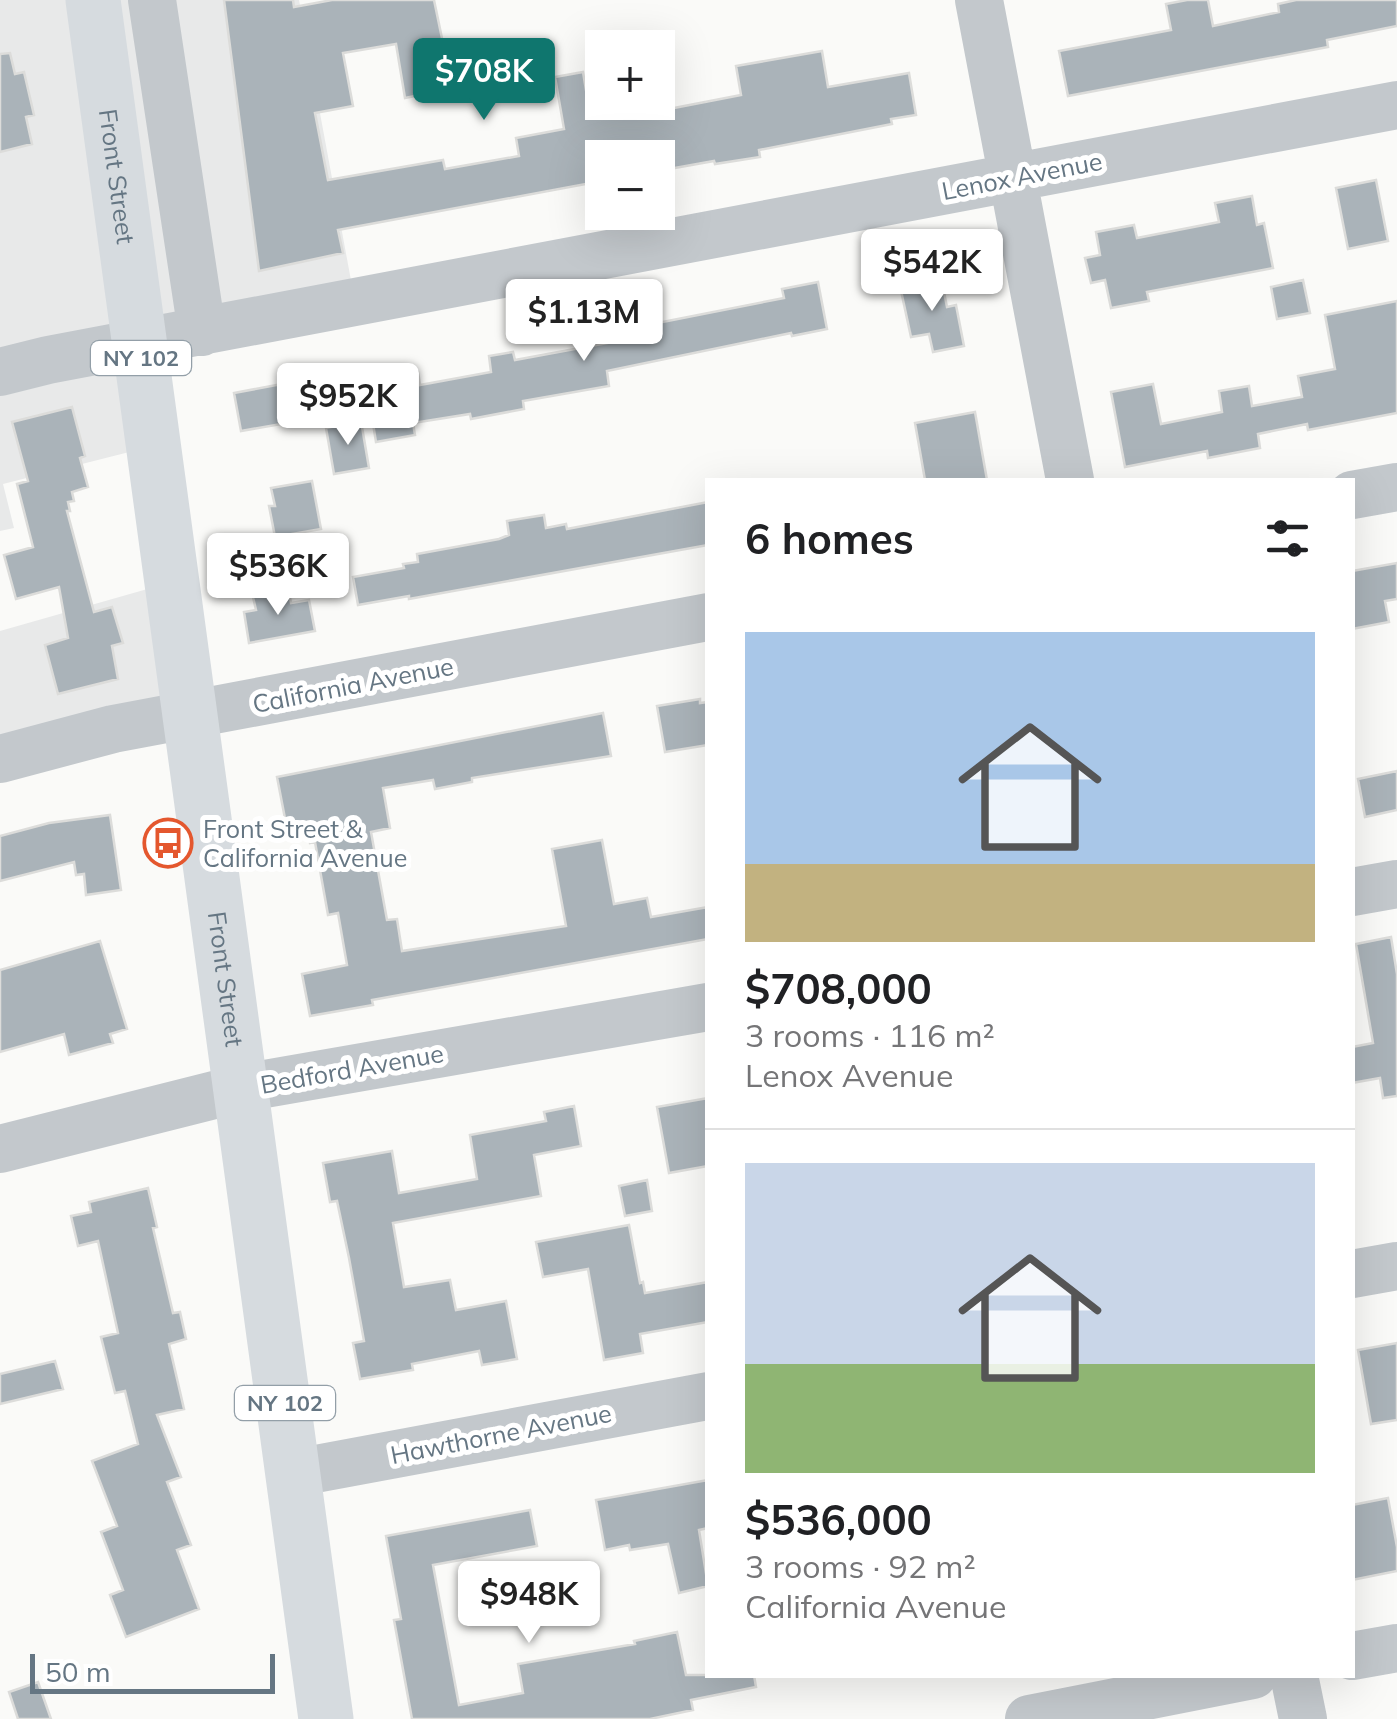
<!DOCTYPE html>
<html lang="en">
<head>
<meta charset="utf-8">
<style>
	:root { --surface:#fff; --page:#f2f2f2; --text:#202124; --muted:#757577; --line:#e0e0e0; --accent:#0f766e }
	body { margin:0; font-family:Mulish,sans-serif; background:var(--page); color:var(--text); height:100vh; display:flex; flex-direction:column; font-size:38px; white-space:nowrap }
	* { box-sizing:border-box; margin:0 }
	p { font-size:32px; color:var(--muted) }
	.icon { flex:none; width:55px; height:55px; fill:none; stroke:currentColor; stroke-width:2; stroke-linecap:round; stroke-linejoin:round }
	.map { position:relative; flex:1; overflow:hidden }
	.side { position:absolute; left:705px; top:478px; width:650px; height:1200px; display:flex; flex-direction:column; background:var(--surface); border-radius:0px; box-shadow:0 10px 40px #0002 }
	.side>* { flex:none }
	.controls { position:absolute; left:585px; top:30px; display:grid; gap:20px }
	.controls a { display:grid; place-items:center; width:90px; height:90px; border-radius:0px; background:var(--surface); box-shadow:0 10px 40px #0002; font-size:50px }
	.scale { position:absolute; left:30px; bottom:25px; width:245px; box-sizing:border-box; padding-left:10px; border:5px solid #657683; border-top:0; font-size:28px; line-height:35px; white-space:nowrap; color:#657683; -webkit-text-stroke:8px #fff; paint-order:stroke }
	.price { position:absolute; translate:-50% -85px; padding:0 22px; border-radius:10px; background:#fff; color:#222; font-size:32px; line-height:65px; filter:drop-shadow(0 2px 5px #0008) }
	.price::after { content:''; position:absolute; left:50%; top:60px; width:30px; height:22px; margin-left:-15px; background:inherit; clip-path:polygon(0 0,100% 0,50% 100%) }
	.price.current { background:var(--accent); color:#fff }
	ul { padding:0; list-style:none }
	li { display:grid; align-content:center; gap:20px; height:530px; padding:0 40px }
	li+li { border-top:2px solid var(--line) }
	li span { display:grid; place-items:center; height:310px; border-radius:0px; color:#555 }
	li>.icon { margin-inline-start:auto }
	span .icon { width:180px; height:180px; fill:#fffc; stroke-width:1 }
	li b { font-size:42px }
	h2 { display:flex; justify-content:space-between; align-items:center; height:120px; padding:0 40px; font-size:42px }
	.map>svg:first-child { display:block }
	.built { fill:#e8e9e9 }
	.building { fill:#aab3b9; stroke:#dcdcda; stroke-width:2.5 }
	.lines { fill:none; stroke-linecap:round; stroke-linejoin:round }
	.minor { stroke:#c3c8cc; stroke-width:48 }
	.major { stroke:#d6dbdf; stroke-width:55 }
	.labels { text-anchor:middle; stroke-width:10; stroke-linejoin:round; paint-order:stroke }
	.shield { fill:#fff; stroke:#939fa8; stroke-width:2.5 }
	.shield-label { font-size:22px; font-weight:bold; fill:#657683 }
	.street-label { font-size:25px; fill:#657683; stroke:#fff }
	.poi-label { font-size:25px; fill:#657683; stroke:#fff; text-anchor:start }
</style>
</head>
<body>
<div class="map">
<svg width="1397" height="1719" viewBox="0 0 1397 1719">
	<rect width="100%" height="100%" fill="#fafaf8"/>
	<!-- built -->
	<path class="built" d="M 0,0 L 299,0 L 355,302 L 140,343 L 153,446 L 3,484 L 14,528 L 0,531 Z
		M 172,582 L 190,716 L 0,759 L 0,631 Z"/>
	<!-- building -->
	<path class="building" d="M 224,0 L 293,0 L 294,7 L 332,0 L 434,0 L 444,48 L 423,52 L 430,93 L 405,98 L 396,44 L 343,53 L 353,106 L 315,113 L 328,180 L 443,160 L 445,169 L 519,156 L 516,138 L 564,129 L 555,77 L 583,72 L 588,102 L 673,102 L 674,108 L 741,95 L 736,66 L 822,51 L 828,87 L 909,73 L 916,115 L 891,119 L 892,124 L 759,150 L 760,157 L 715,164 L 714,161 L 658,171 L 658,158 L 602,158 L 602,181 L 338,230 L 343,253 L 259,271 Z
		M 1187,0 L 1208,0 L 1213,26 L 1279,12 L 1278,4 L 1296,0 L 1397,0 L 1397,26 L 1327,40 L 1328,47 L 1068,96 L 1059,51 L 1171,30 L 1166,4 Z
		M 10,53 L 15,74 L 24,72 L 34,115 L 26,117 L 32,144 L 0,152 L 0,54 Z
		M 1376,180 L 1388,241 L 1348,249 L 1336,188 Z
		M 1252,196 L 1257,225 L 1264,223 L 1273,268 L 1147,292 L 1149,301 L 1111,308 L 1105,280 L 1091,283 L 1085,258 L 1100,255 L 1096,232 L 1134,225 L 1137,238 L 1219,222 L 1215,203 Z
		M 941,277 L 947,307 L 956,305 L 964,346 L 933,352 L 929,334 L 911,337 L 900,286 Z
		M 1303,280 L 1310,313 L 1277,319 L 1271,287 Z
		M 818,282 L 827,329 L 792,336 L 791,333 L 607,371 L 609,386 L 523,401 L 524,409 L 471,419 L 470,414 L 413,423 L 415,435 L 376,442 L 366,381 L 418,372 L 420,385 L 491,372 L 489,356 L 513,352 L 515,360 L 629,339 L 627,329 L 784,298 L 782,289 Z
		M 1397,301 L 1397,413 L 1308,430 L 1307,424 L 1258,434 L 1260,448 L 1208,458 L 1207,451 L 1125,467 L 1111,392 L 1153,384 L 1161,424 L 1222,412 L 1219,391 L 1249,386 L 1252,406 L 1302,397 L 1298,376 L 1335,369 L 1325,315 Z
		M 303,380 L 310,419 L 241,431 L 234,393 Z
		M 72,407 L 85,456 L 80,458 L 88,487 L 72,492 L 74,501 L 68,502 L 70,511 L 67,511 L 94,612 L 112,607 L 123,643 L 112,646 L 118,679 L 58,694 L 45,645 L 68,638 L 59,587 L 16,599 L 4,555 L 33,547 L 17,484 L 28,481 L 12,422 Z
		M 975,412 L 987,480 L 925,480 L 915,423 Z
		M 361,421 L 369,468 L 334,474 L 326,428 Z
		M 312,481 L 321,529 L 275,537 L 269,506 L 275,506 L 271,488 Z
		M 708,502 L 708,545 L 409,599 L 409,596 L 358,605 L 353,577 L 404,568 L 403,564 L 418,562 L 417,554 L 499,539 L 509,535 L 507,521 L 544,515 L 546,528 L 566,524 L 567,529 Z
		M 1397,563 L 1397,599 L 1385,601 L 1389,622 L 1352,629 L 1352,571 Z
		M 289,591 L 291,603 L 309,600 L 315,631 L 249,643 L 244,612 L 256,610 L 253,597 Z
		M 700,699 L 700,703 L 708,702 L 708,745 L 665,752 L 657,706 Z
		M 603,713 L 611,756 L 472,778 L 472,782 L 435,789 L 433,780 L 383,788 L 390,828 L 371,832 L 387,920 L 397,919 L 402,951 L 566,926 L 552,849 L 602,840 L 614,904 L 647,898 L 651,917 L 708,907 L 708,939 L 372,1000 L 373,1005 L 310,1016 L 302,974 L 347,965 L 338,913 L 328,915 L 315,842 L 310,843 L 308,831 L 288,834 L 277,777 Z
		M 1397,771 L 1397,810 L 1365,817 L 1358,779 Z
		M 110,815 L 121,890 L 86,895 L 84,874 L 76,875 L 74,862 L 0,881 L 0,836 L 49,823 Z
		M 1391,937 L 1397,974 L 1397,1096 L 1383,1098 L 1380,1078 L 1352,1083 L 1352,1047 L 1373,1043 L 1356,944 Z
		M 100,941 L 127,1029 L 110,1034 L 113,1043 L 69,1055 L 64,1034 L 0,1052 L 0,970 Z
		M 708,1098 L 708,1166 L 669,1173 L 657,1107 Z
		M 574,1106 L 581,1146 L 534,1155 L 541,1196 L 393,1223 L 404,1287 L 450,1280 L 456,1310 L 506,1301 L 517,1359 L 482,1365 L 479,1351 L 412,1364 L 413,1370 L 360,1379 L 353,1343 L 364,1341 L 349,1258 L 337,1201 L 330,1202 L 323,1163 L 392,1151 L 399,1193 L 477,1179 L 470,1135 L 546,1121 L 544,1112 Z
		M 647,1180 L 652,1211 L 625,1216 L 619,1186 Z
		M 148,1188 L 157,1227 L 153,1228 L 173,1313 L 180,1312 L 186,1339 L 169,1344 L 184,1409 L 157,1415 L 181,1477 L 167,1482 L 191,1545 L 177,1550 L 199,1609 L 126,1637 L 110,1595 L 123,1590 L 101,1532 L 117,1526 L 92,1461 L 138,1444 L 125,1391 L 115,1393 L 101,1337 L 118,1333 L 98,1241 L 78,1246 L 71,1216 L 91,1212 L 89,1202 Z
		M 629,1225 L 640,1283 L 643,1282 L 645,1293 L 708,1282 L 708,1322 L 640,1334 L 643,1353 L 604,1360 L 588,1269 L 543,1277 L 536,1242 Z
		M 1397,1343 L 1397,1420 L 1371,1424 L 1358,1350 Z
		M 55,1361 L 63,1389 L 0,1404 L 0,1374 Z
		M 708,1480 L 708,1528 L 699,1530 L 708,1586 L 679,1593 L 668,1544 L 630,1550 L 629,1545 L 605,1550 L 596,1500 Z
		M 1388,1498 L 1397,1547 L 1397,1571 L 1352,1580 L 1352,1505 Z
		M 530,1510 L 537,1546 L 433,1565 L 459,1705 L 523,1693 L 518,1664 L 635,1644 L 634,1641 L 677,1632 L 686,1675 L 754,1675 L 756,1687 L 691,1700 L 693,1710 L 650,1719 L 412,1719 L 394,1620 L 401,1619 L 386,1536 Z
		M 38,1682 L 51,1719 L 18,1719 L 9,1692 Z"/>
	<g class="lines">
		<!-- minor -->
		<path class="minor" d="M 152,0 L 202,332
			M 979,0 L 1070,480
			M 0,372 L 48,360 L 1397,105
			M 1352,495 L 1397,487
			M 0,759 L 113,729 L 708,617
			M 1352,892 L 1397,884
			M 0,1149 L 242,1088 L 708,1007
			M 1352,1274 L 1397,1266
			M 294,1473 L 708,1396
			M 1352,1656 L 1397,1648
			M 1294,1675 L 1303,1719
			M 1029,1719 L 1253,1675"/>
		<!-- major -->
		<path class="major" id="s1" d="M 93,0 L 326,1719"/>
	</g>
	<!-- icons -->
	<defs>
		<g id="bus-ring" transform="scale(2.5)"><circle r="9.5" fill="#fff" stroke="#e4572e" stroke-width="1.5"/><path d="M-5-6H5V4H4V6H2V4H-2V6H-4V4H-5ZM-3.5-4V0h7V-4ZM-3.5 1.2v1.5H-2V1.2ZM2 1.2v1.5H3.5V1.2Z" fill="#e4572e"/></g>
	</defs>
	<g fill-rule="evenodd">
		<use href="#bus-ring" x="168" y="843"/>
	</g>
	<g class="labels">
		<!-- shield labels -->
		<g class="shield">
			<rect x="91" y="341" width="100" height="34" rx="8"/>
			<rect x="235" y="1386" width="100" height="34" rx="8"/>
		</g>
		<g class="shield-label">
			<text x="141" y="366">NY 102</text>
			<text x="285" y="1411">NY 102</text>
		</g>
		<!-- street labels -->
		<g class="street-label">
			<text dy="9" stroke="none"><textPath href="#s1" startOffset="178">Front Street</textPath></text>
			<text transform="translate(1022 176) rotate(-11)" y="9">Lenox Avenue</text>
			<text transform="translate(353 685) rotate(-11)" y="9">California Avenue</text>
			<text dy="9" stroke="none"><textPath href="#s1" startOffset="988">Front Street</textPath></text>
			<text transform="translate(352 1069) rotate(-10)" y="9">Bedford Avenue</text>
			<text transform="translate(501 1434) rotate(-11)" y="9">Hawthorne Avenue</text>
		</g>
		<!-- poi labels -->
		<g class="poi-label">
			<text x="203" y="838">Front Street &amp;<tspan x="203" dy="29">California Avenue</tspan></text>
		</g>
	</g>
</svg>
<div class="controls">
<a>+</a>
<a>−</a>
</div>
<div class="scale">50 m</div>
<b class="price current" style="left:484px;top:123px">$708K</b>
<b class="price" style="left:932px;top:314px">$542K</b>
<b class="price" style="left:584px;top:364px">$1.13M</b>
<b class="price" style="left:348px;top:448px">$952K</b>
<b class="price" style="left:278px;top:618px">$536K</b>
<b class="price" style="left:529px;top:1646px">$948K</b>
<section class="side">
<h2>6 homes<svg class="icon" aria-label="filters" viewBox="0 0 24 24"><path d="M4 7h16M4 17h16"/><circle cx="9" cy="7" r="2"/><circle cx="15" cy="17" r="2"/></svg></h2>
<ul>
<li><span style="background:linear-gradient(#a9c7e8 75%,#c2b280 0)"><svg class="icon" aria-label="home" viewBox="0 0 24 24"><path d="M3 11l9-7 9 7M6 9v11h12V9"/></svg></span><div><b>$708,000</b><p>3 rooms · 116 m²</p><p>Lenox Avenue</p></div></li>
<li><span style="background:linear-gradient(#c9d6e8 65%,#8fb573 0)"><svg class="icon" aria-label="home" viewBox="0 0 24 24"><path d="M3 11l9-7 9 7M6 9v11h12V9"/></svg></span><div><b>$536,000</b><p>3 rooms · 92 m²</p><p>California Avenue</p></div></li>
</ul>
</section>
</div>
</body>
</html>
